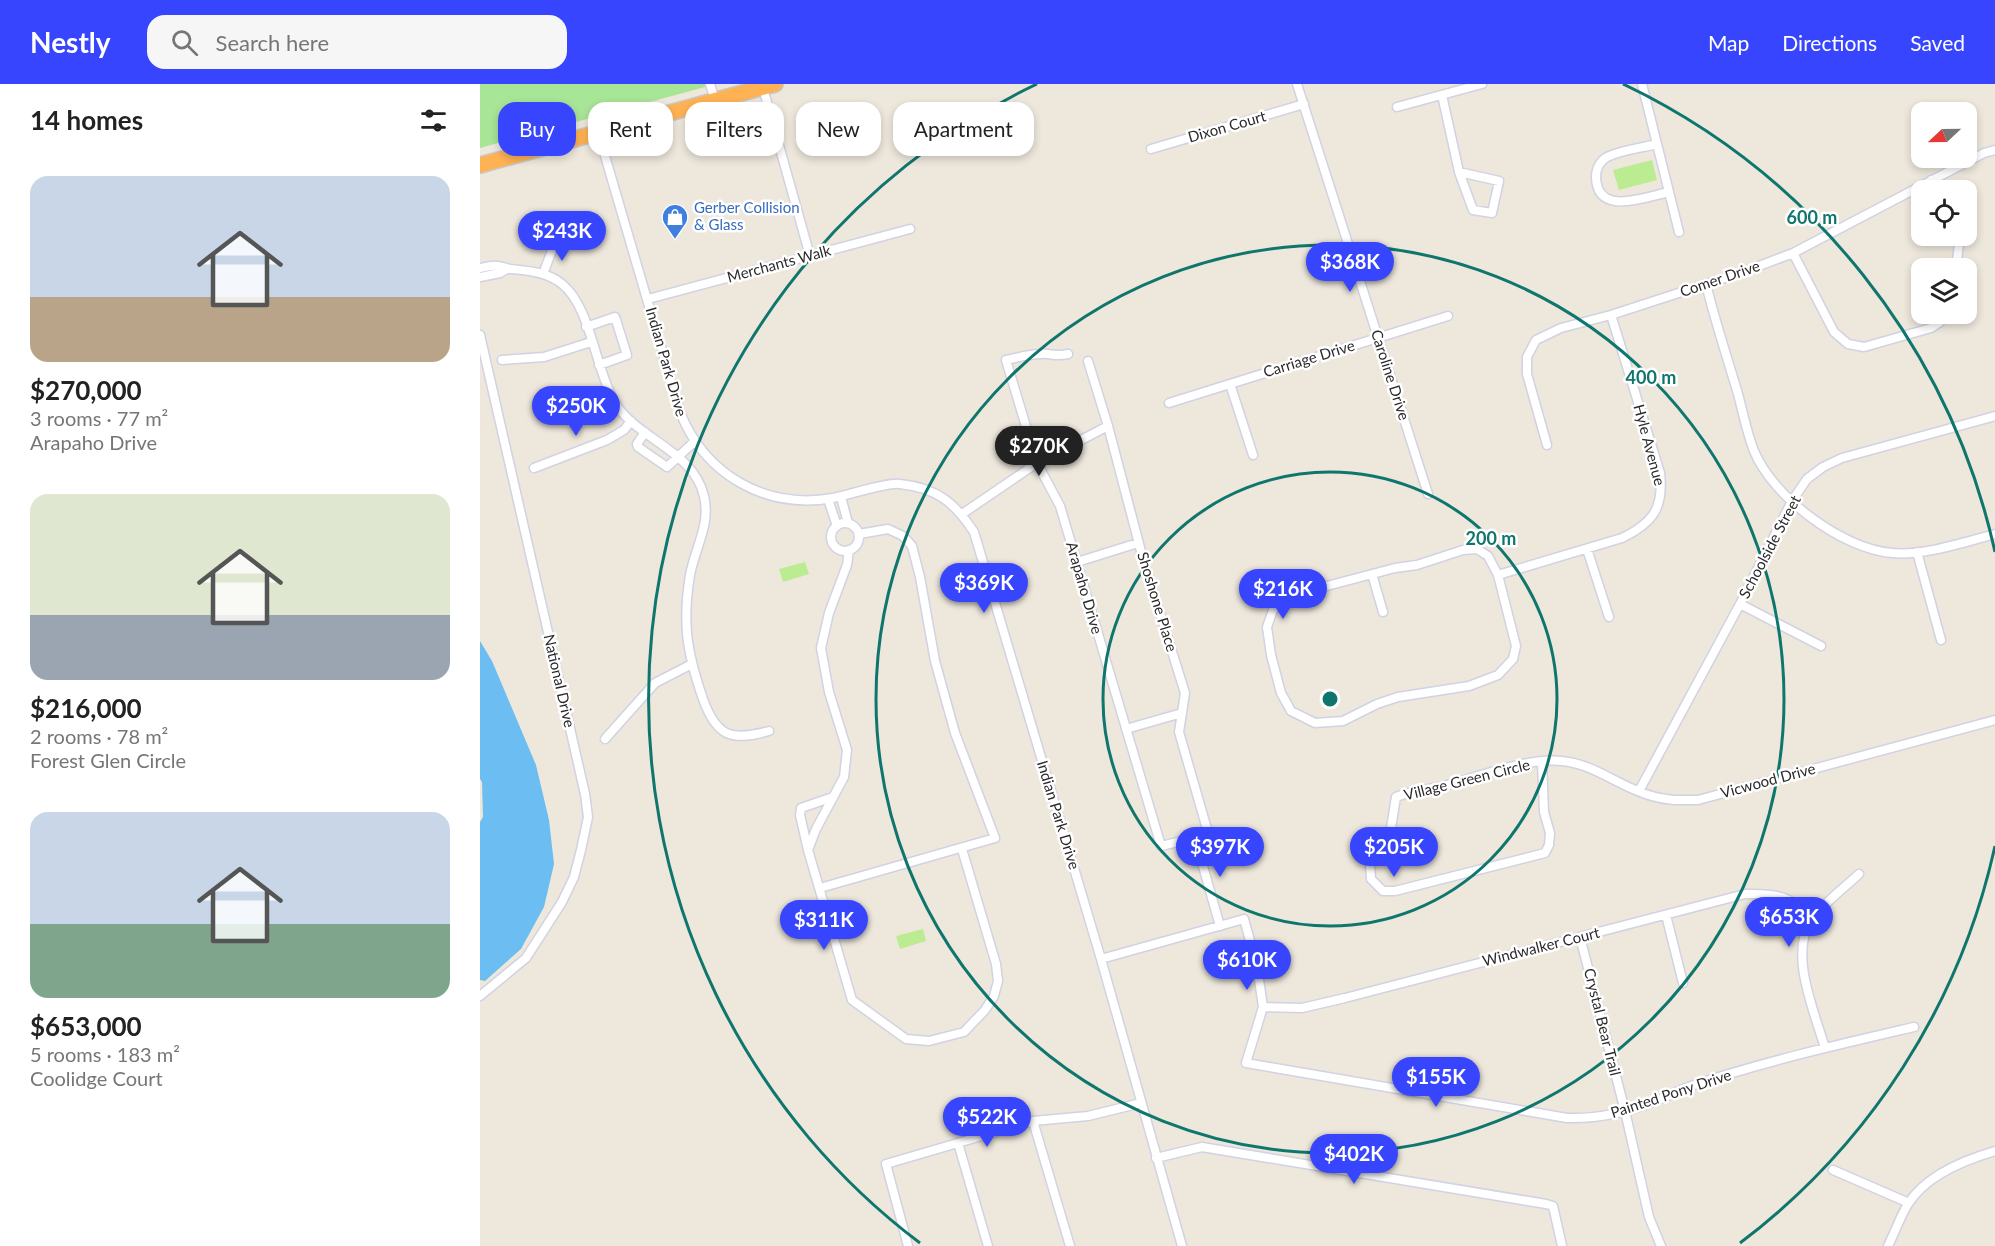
<!DOCTYPE html>
<html lang="en">
<head>
<meta charset="utf-8">
<style>
	:root { --surface:#fff; --page:#f6f6f6; --text:#222; --muted:#767676; --accent:#3745fe }
	body { margin:0; font-family:Lato,sans-serif; background:var(--page); color:var(--text); height:100vh; display:flex; flex-direction:column; font-size:22px; white-space:nowrap }
	* { box-sizing:border-box; margin:0 }
	p { font-size:20px; color:var(--muted) }
	.icon { flex:none; width:33px; height:33px; fill:none; stroke:currentColor; stroke-width:2; stroke-linecap:round; stroke-linejoin:round }
	.map { position:relative; flex:1; overflow:hidden }
	.drawer { display:flex; flex-direction:column; background:var(--surface); width:480px }
	.drawer>* { flex:none }
	.guide { position:absolute; left:18px; top:18px; width:570px; height:54px; display:flex; gap:12px }
	.needle { width:39px; rotate:248deg }
	.fabs { position:absolute; left:1431px; top:18px; display:grid; gap:12px }
	.fabs a { display:grid; place-items:center; width:66px; height:66px; border-radius:12px; background:var(--surface); box-shadow:0 3px 9px #0003; font-size:30px }
	.price { position:absolute; translate:-50% -51px; padding:0 14px; border-radius:21px; background:var(--accent); color:#fff; font-size:20px; line-height:39px; filter:drop-shadow(0 2px 3px #0008) }
	.price::after { content:''; position:absolute; left:50%; top:36px; width:18px; height:14px; margin-left:-9px; background:inherit; clip-path:polygon(0 0,100% 0,50% 100%) }
	.price.on { background:#222; color:#fff }
	ul { padding:0; list-style:none }
	li { display:grid; align-content:center; gap:12px; height:318px; padding:0 30px }
	li span { display:grid; place-items:center; height:186px; border-radius:18px; color:#555 }
	li>.icon { margin-inline-start:auto }
	span .icon { width:108px; height:108px; fill:#fffc; stroke-width:1 }
	li b { font-size:26px }
	h2 { display:flex; justify-content:space-between; align-items:center; height:72px; padding:0 30px; font-size:26px }
	.tag { padding:0 21px; border-radius:18px; background:var(--surface); box-shadow:0 3px 9px #0003; font-size:21px; line-height:54px }
	.tag.on { background:var(--accent); color:#fff }
	header { display:flex; align-items:center; gap:36px; box-sizing:border-box; height:84px; padding:0 30px; background:var(--accent); color:#fff }
	header strong { font-size:28px }
	nav { display:flex; gap:33px; margin-inline-start:auto; font-size:21px }
	.search { width:420px; height:54px; background:var(--page); display:flex; align-items:center; gap:15px; box-sizing:border-box; padding:0 21px; border-radius:18px; color:var(--muted); font-size:22px }
	main { display:flex; flex:1; min-height:0 }
	.map>svg:first-child { display:block }
	.green { fill:#a8e597 }
	.pitch { fill:#bbec92 }
	.water { fill:#6cbef2 }
	.lines { fill:none; stroke-linecap:round; stroke-linejoin:round }
	.street-casing { stroke:#d1d2e3; stroke-width:11 }
	.highway-casing { stroke:#c8c8c8; stroke-width:18 }
	.street { stroke:#fff; stroke-width:8 }
	.highway { stroke:#ffb254; stroke-width:15 }
	.ring { fill:none; stroke:#0f766e; stroke-width:3 }
	.labels { text-anchor:middle; stroke-width:5; stroke-linejoin:round; paint-order:stroke }
	.street-label { font-size:15px; fill:#2a2a2a; stroke:#fff }
	.shop-label { font-size:15px; fill:#366cbe; stroke:#fff; text-anchor:start }
	.centre { fill:#0f766e; stroke:#fff; stroke-width:3 }
	.ring-label { font-size:18px; text-anchor:middle; font-weight:bold; fill:#0f766e; stroke:#fff; stroke-width:5; stroke-linejoin:round; paint-order:stroke }
</style>
</head>
<body>
<header>
<strong>Nestly</strong>
<div class="search"><svg class="icon" aria-label="search" viewBox="0 0 24 24"><circle cx="10" cy="10" r="6"/><path d="M15 15l6 6"/></svg>Search here</div>
<nav><a>Map</a><a>Directions</a><a>Saved</a></nav>
</header>
<main>
<section class="drawer">
<h2>14 homes<svg class="icon" aria-label="filters" viewBox="0 0 24 24"><path d="M4 7h16M4 17h16"/><circle cx="9" cy="7" r="2"/><circle cx="15" cy="17" r="2"/></svg></h2>
<ul>
<li><span style="background:linear-gradient(#c9d6e8 65%,#b9a48a 0)"><svg class="icon" aria-label="home" viewBox="0 0 24 24"><path d="M3 11l9-7 9 7M6 9v11h12V9"/></svg></span><div><b>$270,000</b><p>3 rooms · 77 m²</p><p>Arapaho Drive</p></div></li>
<li><span style="background:linear-gradient(#dfe7d0 65%,#9aa5b1 0)"><svg class="icon" aria-label="home" viewBox="0 0 24 24"><path d="M3 11l9-7 9 7M6 9v11h12V9"/></svg></span><div><b>$216,000</b><p>2 rooms · 78 m²</p><p>Forest Glen Circle</p></div></li>
<li><span style="background:linear-gradient(#c9d6e8 60%,#7fa58c 0)"><svg class="icon" aria-label="home" viewBox="0 0 24 24"><path d="M3 11l9-7 9 7M6 9v11h12V9"/></svg></span><div><b>$653,000</b><p>5 rooms · 183 m²</p><p>Coolidge Court</p></div></li>
</ul>
</section>
<div class="map">
<svg width="1515" height="1162" viewBox="0 0 1515 1162">
	<rect width="100%" height="100%" fill="#ede7dc"/>
	<!-- green -->
	<path class="green" d="M 0,0 L 236,0 L 0,64 Z"/>
	<!-- pitch -->
	<path class="pitch" d="M 1172,76 L 1177,96 L 1139,106 L 1133,86 Z
		M 325,478 L 329,490 L 303,498 L 299,485 Z
		M 443,845 L 446,857 L 420,865 L 416,852 Z"/>
	<!-- water -->
	<path class="water" d="M 0,557 L 12,577 L 56,681 L 69,736 L 74,780 L 64,823 L 41,865 L 5,897 L 0,896 L 0,738 L 3,733 L 2,698 L 0,695 Z"/>
	<g class="lines">
		<!-- street casing -->
		<g class="street-casing">
			<path id="street" d="M 230,0 L 235,16
				M 817,0 L 948,410
				M 1162,0 L 1199,148
				M 283,4 L 330,172
				M 962,11 L 979,88 L 1019,97 L 1012,129 L 993,126 L 979,88
				M 917,23 L 1002,0
				M 118,48 L 200,328 C 225,391 286,426 353,414 C 369,411 407,398 420,400 C 457,404 474,418 494,448 L 621,875 L 702,1162
				M 1177,60 C 1161,64 1141,66 1127,73 C 1120,77 1116,85 1116,93 C 1117,133 1165,113 1189,108
				M 671,65 L 824,20
				M 1451,96 L 1456,106
				M 1313,169 L 1354,248 L 1368,260 L 1384,263 L 1451,244 L 1460,238 L 1465,230
				M 0,184 C 6,183 12,181 18,182 C 22,182 26,185 31,185 C 50,187 67,188 82,200 C 111,223 115,285 135,319 C 158,356 213,366 224,412 C 231,440 215,464 210,491 C 202,539 207,569 223,615 C 237,654 252,657 289,647
				M 1476,184 L 1479,160 L 1477,152
				M 63,190 L 76,156
				M 0,193 L 20,189 L 27,185
				M 1226,200 C 1235,237 1247,273 1258,310 C 1263,329 1267,349 1274,367 C 1293,413 1362,465 1412,469 C 1444,472 1484,458 1515,450
				M 168,215 L 430,145
				M 106,243 L 135,233 L 147,271 L 119,281
				M 0,251 L 105,710 L 108,733 L 101,766 L 94,793 L 82,818 L 46,874 L 0,912
				M 588,270 C 574,273 572,269 560,270 C 548,270 537,274 526,276 L 557,379 L 580,422 L 681,762 L 715,754 L 727,745 L 699,648 L 705,609 L 663,475 L 628,342 L 608,277
				M 22,276 L 64,273 L 111,258
				M 750,300 L 773,371
				M 689,319 L 968,232
				M 165,348 L 157,360 L 158,363 L 187,383 L 214,358
				M 1067,361 L 1047,290 L 1047,273 L 1056,256 L 1081,244 L 1131,231 L 1266,187 L 1313,169 L 1504,69 L 1515,66
				M 54,384 L 127,356 L 144,346 L 151,337
				M 361,413 L 368,439
				M 348,415 L 357,442
				M 482,430 L 557,379 L 628,342
				M351 453a14 14 0 1 1 28 0a14 14 0 1 1-28 0Z
				M 997,465 L 1008,472 L 1018,491 L 1036,562 L 1033,575 L 1018,591 L 989,602 L 918,613 L 897,620 L 863,637 L 835,639 L 811,627 L 801,609 L 791,571 L 787,543 L 793,526 L 809,512 L 915,484 L 937,481 L 983,466 Z
				M 1107,465 L 1129,533
				M 369,466 L 367,481 L 349,529 L 341,564 L 349,608 L 367,666 L 364,693 L 336,745 L 328,766 L 372,916 L 426,955 L 449,957 L 484,948 L 505,926 L 514,912 L 518,897 L 516,880 L 482,765
				M 1437,468 L 1461,556
				M 597,478 L 658,459
				M 892,490 L 903,528
				M 1018,491 L 1142,454 C 1173,439 1184,424 1180,389 L 1131,231
				M 1260,520 L 1341,562
				M 646,645 L 702,629
				M 125,655 L 175,599 L 212,580
				M 1062,678 L 1064,728 L 1070,749 L 1069,761 L 1065,769 L 915,807 L 903,807 L 891,795 L 890,781 L 909,756 L 916,713 C 930,707 945,706 960,703 C 996,694 1047,673 1082,677 C 1115,680 1141,704 1172,712 C 1188,717 1202,716 1218,716 L 1515,636
				M 1159,707 L 1260,520 L 1312,417 L 1327,395 L 1343,383 L 1362,374 L 1515,332
				M 715,754 L 740,842
				M 328,766 L 320,731 L 321,724 L 353,713
				M 340,804 L 515,754 L 475,649 L 455,577 L 440,493 L 432,462 L 423,452 L 408,445 L 379,450
				M 1186,831 L 1203,899
				M 1100,853 L 1145,1027 L 1169,1133 L 1181,1162
				M 621,875 L 764,835 L 777,882 L 783,923 L 766,979 L 1087,1034 C 1117,1035 1148,1028 1176,1017 C 1189,1012 1201,1005 1214,1001 C 1286,977 1361,960 1434,943
				M 783,923 L 822,924 L 865,914 L 1265,810 C 1300,809 1305,812 1334,832
				M 1345,964 C 1334,926 1306,865 1335,831 C 1348,816 1365,803 1379,790
				M 553,1037 L 590,1162
				M 478,1059 L 508,1162
				M 676,1074 L 722,1063 L 1066,1120 L 1073,1122 L 1082,1162
				M 1353,1086 L 1429,1119
				M 428,1162 L 406,1080 L 553,1037 L 608,1032 L 661,1019
				M 1408,1162 C 1415,1148 1420,1133 1428,1120 C 1446,1091 1484,1076 1515,1067"/>
		</g>
		<!-- highway casing -->
		<g class="highway-casing">
			<path id="highway" d="M 0,81 L 295,0"/>
		</g>
		<!-- street -->
		<use href="#street" class="street"/>
		<!-- highway -->
		<use href="#highway" class="highway"/>
	</g>
	<!-- distance rings -->
	<g class="ring">
		<circle cx="850" cy="615" r="227"/>
		<circle cx="850" cy="615" r="454"/>
		<path d="M1515 762A681 681 0 0 1 1260 1159M440 1159A681 681 0 0 1 557 0M1143 0A681 681 0 0 1 1515 468"/>
	</g>
	<!-- icons -->
	<defs>
		<g id="shop-pin" transform="scale(1.35)"><path d="M0 17L-7.5 6A9.5 9.5 0 1 1 7.5 6Z" fill="#3f7fe0" stroke="#fff"/><path d="M-5-2.5h2.3a2.7 3.5 0 0 1 5.4 0H5L5.5 6h-11ZM-1.5-2.5h3a1.5 2.3 0 0 0-3 0Z" fill="#fff"/></g>
	</defs>
	<g fill-rule="evenodd">
		<use href="#shop-pin" x="195" y="133"/>
	</g>
	<g class="labels">
		<!-- street labels -->
		<g class="street-label">
			<text transform="translate(747 43) rotate(-16)" y="5">Dixon Court</text>
			<text transform="translate(299 180) rotate(-15)" y="5">Merchants Walk</text>
			<text transform="translate(1240 195) rotate(-19)" y="5">Comer Drive</text>
			<text transform="translate(829 275) rotate(-17)" y="5">Carriage Drive</text>
			<text transform="translate(186 278) rotate(74)" y="5">Indian Park Drive</text>
			<text transform="translate(910 291) rotate(72)" y="5">Caroline Drive</text>
			<text transform="translate(1169 361) rotate(75)" y="5">Hyle Avenue</text>
			<text transform="translate(1290 463) rotate(-62)" y="5">Schoolside Street</text>
			<text transform="translate(604 504) rotate(74)" y="5">Arapaho Drive</text>
			<text transform="translate(677 518) rotate(73)" y="5">Shoshone Place</text>
			<text transform="translate(79 597) rotate(77)" y="5">National Drive</text>
			<text transform="translate(987 696) rotate(-14)" y="5">Village Green Circle</text>
			<text transform="translate(1288 697) rotate(-15)" y="5">Vicwood Drive</text>
			<text transform="translate(578 731) rotate(73)" y="5">Indian Park Drive</text>
			<text transform="translate(1061 863) rotate(-14)" y="5">Windwalker Court</text>
			<text transform="translate(1122 938) rotate(76)" y="5">Crystal Bear Trail</text>
			<text transform="translate(1191 1010) rotate(-18)" y="5">Painted Pony Drive</text>
		</g>
		<!-- shop labels -->
		<g class="shop-label">
			<text x="214" y="129">Gerber Collision<tspan x="214" dy="17">&amp; Glass</tspan></text>
		</g>
	</g>
	<circle cx="850" cy="615" r="9" class="centre"/>
	<g class="ring-label">
		<text x="1332" y="140">600 m</text>
		<text x="1171" y="300">400 m</text>
		<text x="1011" y="461">200 m</text>
	</g>
</svg>
<div class="fabs">
<a><svg class="needle" viewBox="-14 -14 28 28"><path d="M0-13l5 13h-10z" fill="#e53935"/><path d="M0 13l5-13h-10z" fill="#767676"/></svg></a>
<a><svg class="icon" aria-label="locate" viewBox="0 0 24 24"><circle cx="12" cy="12" r="6"/><path d="M12 2v4M12 18v4M2 12h4M18 12h4"/></svg></a>
<a><svg class="icon" aria-label="layers" viewBox="0 0 24 24"><path d="M12 4l9 5-9 5-9-5zM3 14l9 5 9-5"/></svg></a>
</div>
<b class="price" style="left:82px;top:178px">$243K</b>
<b class="price" style="left:870px;top:209px">$368K</b>
<b class="price" style="left:96px;top:353px">$250K</b>
<b class="price on" style="left:559px;top:393px">$270K</b>
<b class="price" style="left:504px;top:530px">$369K</b>
<b class="price" style="left:803px;top:536px">$216K</b>
<b class="price" style="left:740px;top:794px">$397K</b>
<b class="price" style="left:914px;top:794px">$205K</b>
<b class="price" style="left:1309px;top:864px">$653K</b>
<b class="price" style="left:344px;top:867px">$311K</b>
<b class="price" style="left:767px;top:907px">$610K</b>
<b class="price" style="left:956px;top:1024px">$155K</b>
<b class="price" style="left:507px;top:1064px">$522K</b>
<b class="price" style="left:874px;top:1101px">$402K</b>
<div class="guide">
<a class="tag on">Buy</a>
<a class="tag">Rent</a>
<a class="tag">Filters</a>
<a class="tag">New</a>
<a class="tag">Apartment</a>
</div>
</div>
</main>
</body>
</html>
